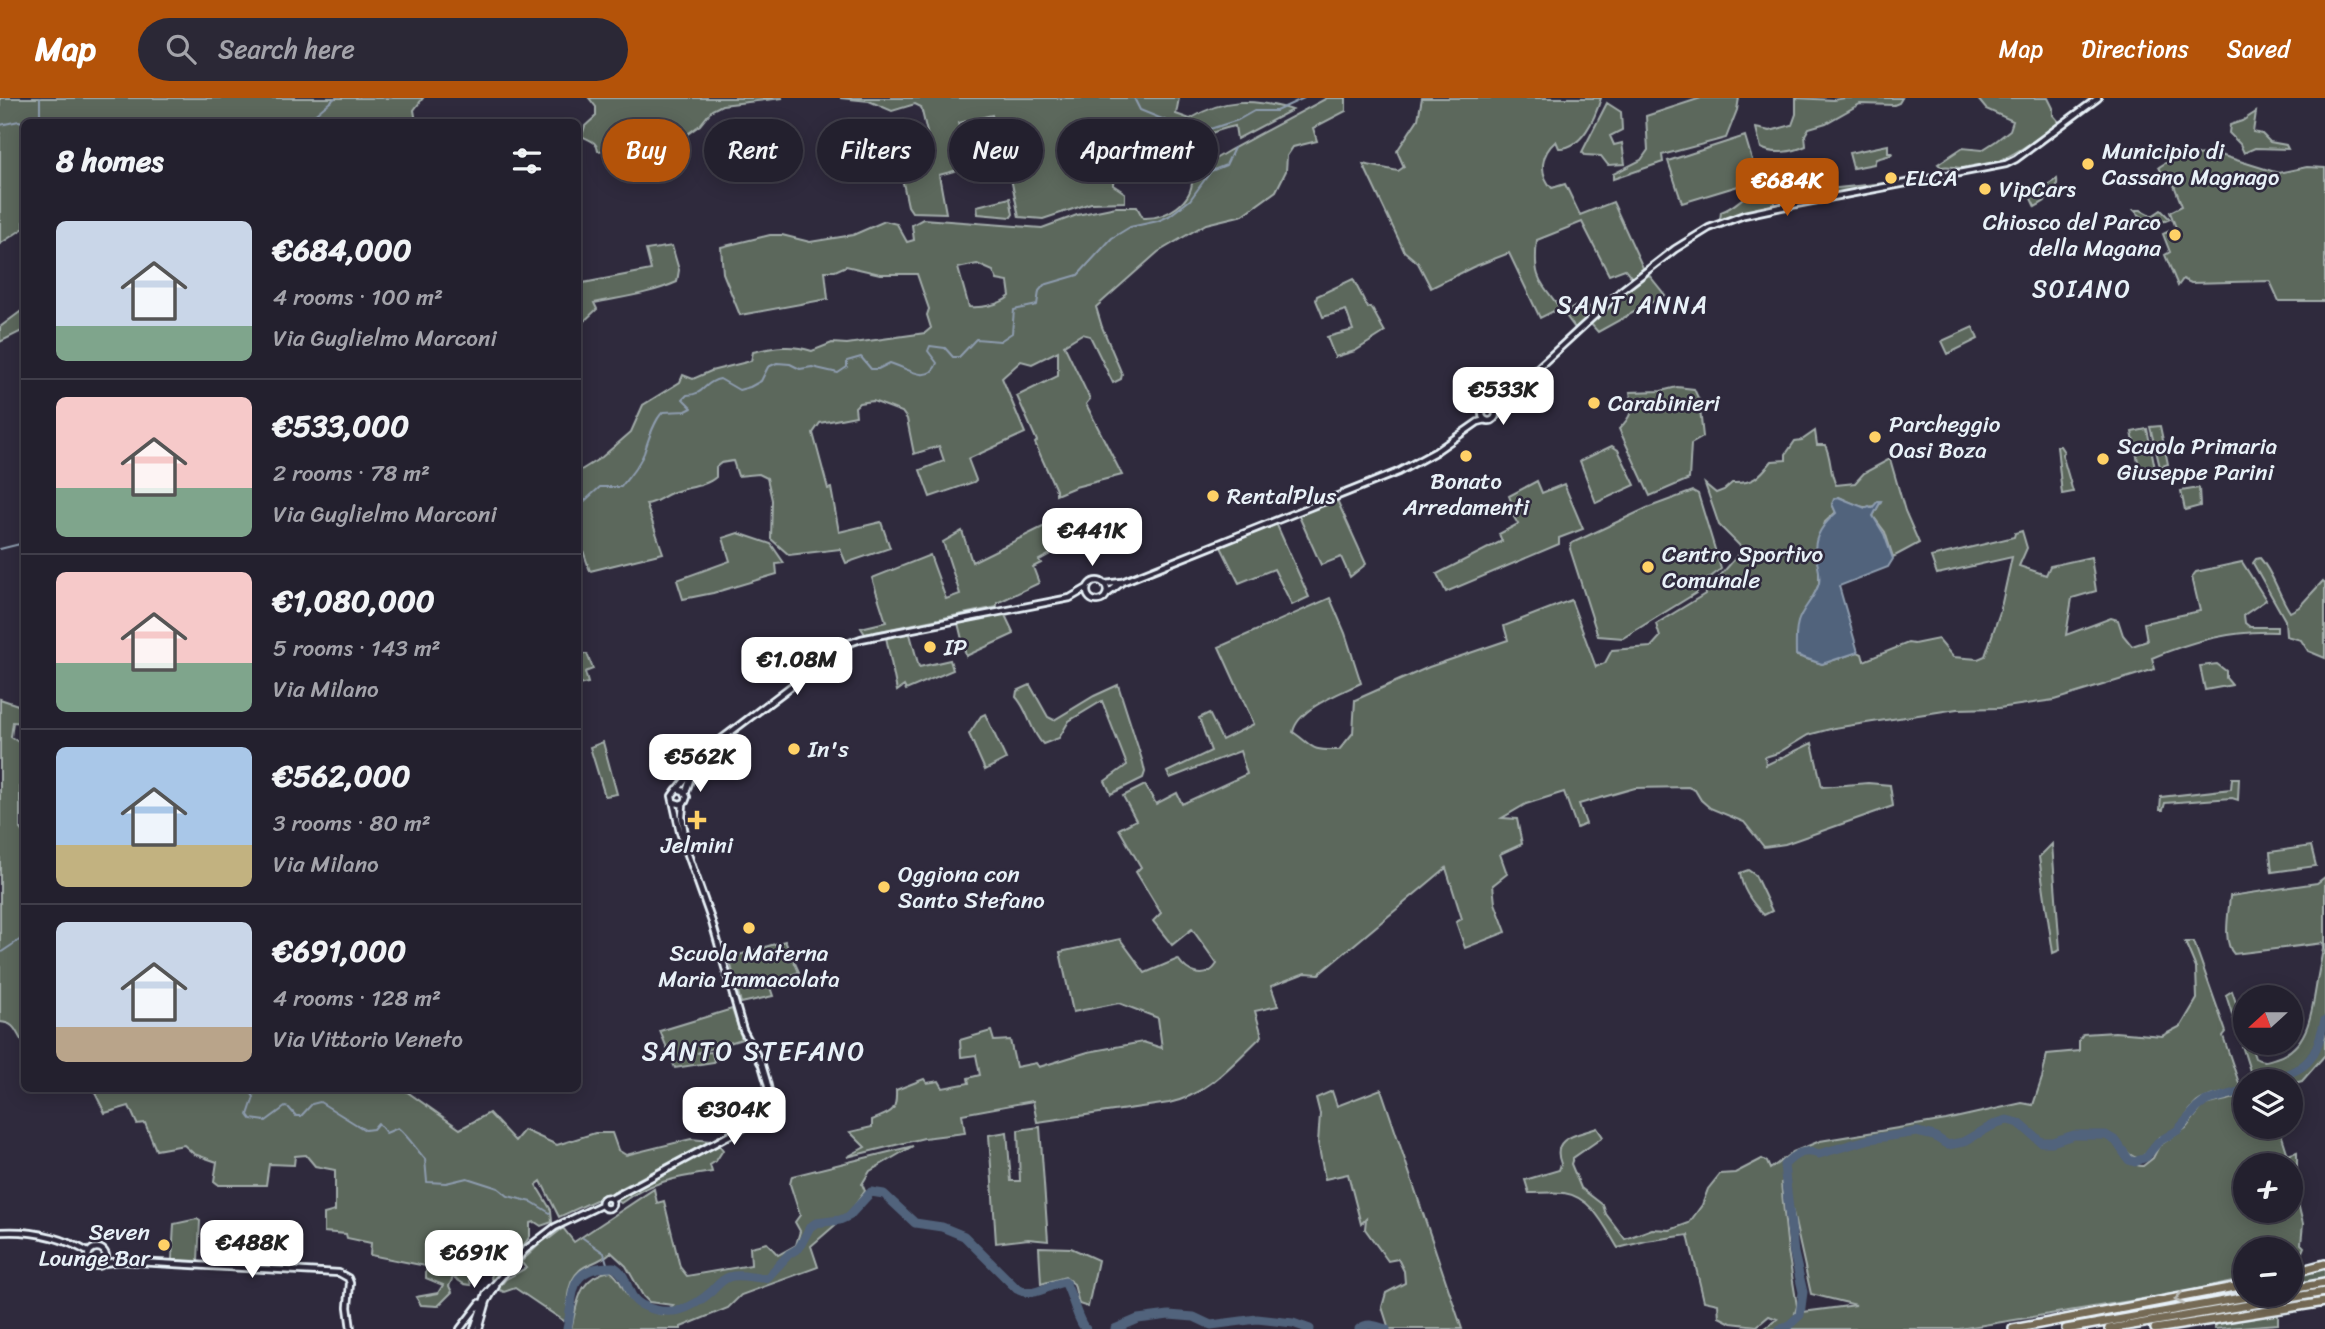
<!DOCTYPE html>
<html lang="en">
<head>
<meta charset="utf-8">
<style>
	:root { --surface:#23202e; --page:#2b2836; --text:#f1f3f6; --muted:#a3a3aa; --line:#403e4a; --accent:#b45309 }
	body { margin:0; font-family:Sriracha,sans-serif; background:var(--page); color:var(--text); height:100vh; display:flex; flex-direction:column; font-size:26px; white-space:nowrap }
	* { box-sizing:border-box; margin:0 }
	p { font-size:23px; color:var(--muted) }
	.icon { flex:none; width:38px; height:38px; fill:none; stroke:currentColor; stroke-width:2; stroke-linecap:round; stroke-linejoin:round }
	.map { position:relative; flex:1; overflow:hidden }
	.drawer { position:absolute; left:21px; top:21px; width:560px; height:973px; display:flex; flex-direction:column; background:var(--surface); border-radius:10px; box-shadow:0 4px 18px #0003,0 0 0 2px var(--line) }
	.drawer>* { flex:none }
	.guide { position:absolute; left:602px; top:21px; width:665px; height:63px; display:flex; gap:14px }
	.needle { width:46px; rotate:249deg }
	.fabs { position:absolute; left:2233px; top:887px; display:grid; gap:14px }
	.fabs a { display:grid; place-items:center; width:70px; height:70px; border-radius:50%; background:var(--surface); box-shadow:0 4px 18px #0003,0 0 0 2px var(--line); font-size:35px }
	.price { position:absolute; translate:-50% -60px; padding:0 16px; border-radius:14px; background:#fff; color:#222; font-size:23px; line-height:46px; filter:drop-shadow(0 2px 4px #0008) }
	.price::after { content:''; position:absolute; left:50%; top:42px; width:21px; height:16px; margin-left:-10px; background:inherit; clip-path:polygon(0 0,100% 0,50% 100%) }
	.price.current { background:var(--accent); color:#fff }
	ul { padding:0; list-style:none }
	li { display:flex; align-items:center; gap:21px; height:175px; padding:0 35px }
	li+li { border-top:2px solid var(--line) }
	li span { display:grid; place-items:center; flex:none; width:196px; height:140px; border-radius:10px; color:#555 }
	li>.icon { margin-inline-start:auto }
	span .icon { width:84px; height:84px; fill:#fffc; stroke-width:1 }
	li b { font-size:30px }
	h2 { display:flex; justify-content:space-between; align-items:center; height:84px; padding:0 35px; font-size:30px }
	.pill { padding:0 24px; border-radius:32px; background:var(--surface); box-shadow:0 4px 18px #0003,0 0 0 2px var(--line); font-size:24px; line-height:63px }
	.pill.current { background:var(--accent); color:#fff }
	header { display:flex; align-items:center; gap:42px; box-sizing:border-box; height:98px; padding:0 35px; background:var(--accent); color:#fff }
	header strong { font-size:33px }
	nav { display:flex; gap:38px; margin-inline-start:auto; font-size:24px }
	.search { width:490px; height:63px; background:var(--page); display:flex; align-items:center; gap:18px; box-sizing:border-box; padding:0 24px; border-radius:38px; color:var(--muted); font-size:26px }
	.map>svg:first-child { display:block }
	.green { fill:#5c675c; stroke:#a2acaa; stroke-width:2; fill-rule:evenodd }
	.water { fill:#51637c; stroke:#8d9cae; stroke-width:2 }
	.lines { fill:none; stroke-linecap:round; stroke-linejoin:round }
	.stream { stroke:#8d9cae; stroke-width:2 }
	.river { stroke:#51637c; stroke-width:9 }
	.minor-casing { stroke:#e8f1f8; stroke-width:10 }
	.highway-casing { stroke:#e8f1f8; stroke-width:12 }
	.minor { stroke:#2f2a3d; stroke-width:4.5 }
	.highway { stroke:#756a55; stroke-width:7 }
	.oneway { stroke:#babbb7 }
	.poi-dot { fill:#ffd166; stroke:#2f2a3d; stroke-width:2.5 }
	.labels { text-anchor:middle; stroke-width:5; stroke-linejoin:round; paint-order:stroke }
	.poi-label { font-size:23px; fill:#e8f1f8; stroke:#2f2a3d; text-anchor:start }
	.neighbourhood-label { font-size:24px; letter-spacing:2px; fill:#e8f1f8; stroke:#2f2a3d }
	.quarter-label { font-size:26px; letter-spacing:2px; fill:#e8f1f8; stroke:#2f2a3d }
</style>
</head>
<body>
<header>
<strong>Map</strong>
<div class="search"><svg class="icon" aria-label="search" viewBox="0 0 24 24"><circle cx="10" cy="10" r="6"/><path d="M15 15l6 6"/></svg>Search here</div>
<nav><a>Map</a><a>Directions</a><a>Saved</a></nav>
</header>
<div class="map">
<svg width="2325" height="1231" viewBox="0 0 2325 1231">
	<rect width="100%" height="100%" fill="#2f2a3d"/>
	<filter id="ink" filterUnits="userSpaceOnUse"><feTurbulence type="fractalNoise" baseFrequency=".0143" numOctaves="2"/><feDisplacementMap in="SourceGraphic" scale="14" xChannelSelector="R" yChannelSelector="G"/><feConvolveMatrix kernelMatrix="1 2 1 2 8 2 1 2 1" color-interpolation-filters="sRGB"/></filter>
	<g filter="url(#ink)">
		<!-- green -->
		<path class="green" d="M 0,0 L 423,0 L 414,12 L 416,24 L 395,24 L 394,20 L 375,24 L 24,24 L 24,130 L 0,146 Z
			M 589,0 L 783,0 L 722,7 L 712,12 L 700,27 L 682,40 L 644,43 L 632,49 L 598,53 C 596,42 590,43 582,38 L 585,28 L 596,18 L 596,9 Z
			M 840,0 L 1179,0 L 1176,16 L 1190,21 C 1223,0 1253,0 1292,12 L 1237,41 L 1235,28 C 1206,34 1194,43 1173,64 C 1153,49 1137,31 1111,30 L 1104,55 L 1096,59 L 1099,67 L 1114,69 L 1113,87 L 1125,95 L 1125,104 L 1091,105 L 1043,121 L 1019,119 L 1000,27 L 994,25 L 992,17 L 959,25 L 969,69 L 939,77 L 946,115 L 912,114 L 908,108 L 896,52 L 929,43 L 921,9 L 915,6 L 892,13 L 869,3 Z
			M 1327,0 L 1346,0 L 1346,13 L 1313,30 L 1317,43 L 1293,49 L 1287,58 L 1286,73 L 1276,93 L 1243,117 L 1206,126 L 1158,154 L 1096,209 L 1102,229 L 1122,276 L 1121,281 L 1113,285 L 1090,238 L 1082,236 L 1064,247 L 1090,301 L 1086,306 L 1122,377 L 1075,389 L 1056,397 L 1056,392 L 1035,345 L 1037,343 L 1017,298 L 1058,278 L 1058,253 L 1032,266 L 1021,263 L 1002,280 L 1025,335 L 968,361 L 976,382 L 974,384 L 930,399 L 920,372 L 944,363 L 939,348 L 914,356 L 907,321 L 902,314 L 873,303 L 859,305 L 855,309 L 856,318 L 820,325 L 813,335 L 828,391 L 831,390 L 839,434 L 881,424 L 890,450 L 846,465 L 840,451 L 789,457 L 771,441 L 772,402 L 767,380 L 759,376 L 738,378 L 733,363 L 721,365 L 716,369 L 716,379 C 704,390 682,389 667,397 C 659,401 655,405 646,406 L 663,455 L 590,473 L 578,438 L 578,374 L 602,359 L 616,347 L 631,334 L 643,307 L 680,284 L 683,277 L 693,281 L 711,273 L 751,263 L 753,254 C 774,249 791,246 812,253 L 832,245 L 847,246 L 925,235 L 931,230 L 927,217 L 929,211 L 917,176 L 880,176 L 846,168 L 835,173 L 825,173 L 828,201 L 740,217 L 723,175 L 721,149 L 770,137 L 782,137 L 810,144 L 853,137 L 885,123 L 897,126 L 907,144 L 914,142 L 912,127 L 923,121 L 1042,130 L 1077,117 L 1116,109 L 1137,109 L 1143,120 C 1166,121 1194,104 1192,79 L 1210,64 L 1230,52 ZM 977,166 L 993,173 L 997,182 L 1008,184 L 1010,198 C 1000,207 982,210 969,209 L 958,170 Z
			M 1422,0 L 1601,0 C 1595,20 1582,51 1559,50 L 1556,43 C 1541,56 1538,75 1552,90 L 1565,86 L 1580,117 L 1613,104 L 1644,172 L 1633,181 L 1625,171 L 1609,177 L 1582,124 L 1537,142 C 1533,179 1538,181 1560,210 L 1540,220 L 1509,155 L 1473,169 L 1431,190 L 1418,165 L 1404,153 L 1363,66 L 1398,73 L 1404,69 L 1397,53 L 1418,21 Z
			M 1701,0 L 1739,0 L 1737,12 L 1726,40 L 1662,57 L 1663,64 L 1613,81 L 1613,76 L 1641,62 L 1648,52 L 1646,18 Z
			M 1796,0 L 1833,2 L 1845,0 L 1902,0 L 1899,5 L 1894,7 L 1860,6 L 1826,25 L 1809,30 L 1805,37 L 1806,48 C 1793,54 1774,57 1761,50 L 1756,30 L 1770,33 L 1792,27 L 1796,16 Z
			M 1977,0 L 2048,0 L 2053,10 L 2053,17 L 2060,25 C 2030,45 2000,71 1962,70 C 1954,70 1949,67 1941,69 L 1938,66 L 1962,50 L 1982,52 L 1996,43 L 2010,32 L 2013,23 L 1986,11 Z
			M 1607,5 L 1621,14 L 1622,32 L 1610,38 L 1614,47 L 1622,45 L 1625,66 L 1608,67 L 1601,58 L 1585,57 L 1582,54 Z
			M 2256,14 L 2253,34 L 2262,36 L 2270,44 L 2286,47 L 2288,51 L 2255,50 L 2244,55 L 2240,46 L 2229,35 L 2230,27 L 2242,23 Z
			M 1745,38 L 1758,82 L 1682,105 L 1668,63 Z
			M 1888,47 L 1888,55 L 1892,55 L 1891,57 L 1876,61 L 1874,66 L 1853,70 L 1849,55 Z
			M 2217,56 L 2278,75 L 2307,69 L 2325,70 L 2325,203 L 2279,203 L 2270,183 L 2191,185 L 2183,181 L 2178,188 L 2165,157 L 2170,154 L 2163,136 L 2176,130 L 2170,114 L 2182,108 L 2172,82 L 2166,84 L 2159,69 C 2175,57 2197,56 2217,56 Z
			M 2057,81 C 2059,96 2046,103 2035,109 L 2027,92 L 2042,90 Z
			M 1904,83 L 1830,97 L 1829,91 Z
			M 1758,91 L 1768,98 L 1773,97 L 1775,106 L 1720,122 L 1721,114 C 1736,109 1743,97 1758,91 Z
			M 1010,100 L 1013,116 L 1011,119 L 978,116 L 977,108 Z
			M 2134,112 L 2141,112 L 2152,118 L 2161,112 L 2170,121 C 2157,128 2143,122 2134,112 Z
			M 672,148 L 679,172 L 677,184 C 650,196 622,199 594,205 L 597,211 L 578,229 L 578,175 L 581,175 L 583,185 L 651,172 L 646,152 Z
			M 1649,177 L 1665,197 L 1598,234 L 1590,225 L 1628,192 Z
			M 1353,181 L 1368,210 L 1371,209 L 1385,234 L 1355,253 L 1335,259 L 1327,239 L 1353,232 L 1346,212 L 1323,219 L 1316,202 L 1317,198 Z
			M 1585,203 L 1593,215 L 1575,230 L 1564,215 Z
			M 24,211 L 24,232 L 0,244 L 0,229 Z
			M 1973,229 L 1978,241 L 1948,256 L 1942,243 Z
			M 1521,270 L 1525,277 L 1491,308 L 1488,308 L 1482,293 Z
			M 1529,283 L 1538,297 L 1498,315 L 1496,313 Z
			M 1677,289 L 1694,291 L 1699,302 L 1703,339 L 1691,346 L 1689,381 L 1650,398 L 1619,331 C 1631,319 1634,312 1630,294 L 1661,293 Z
			M 2160,328 L 2168,366 L 2160,369 L 2150,329 Z
			M 2147,331 L 2155,370 L 2140,373 L 2132,334 Z
			M 1815,333 L 1817,347 L 1825,347 C 1832,361 1829,374 1836,387 L 1855,385 L 1864,375 L 1890,361 L 1905,413 L 1919,445 L 1893,459 L 1885,434 L 1873,418 L 1880,405 C 1864,414 1855,406 1839,399 L 1832,406 L 1836,414 L 1825,424 L 1815,457 L 1819,469 L 1819,486 L 1796,537 L 1797,558 L 1822,566 L 1858,554 L 1862,556 L 1864,563 L 1908,545 L 1914,546 L 1938,541 L 1953,559 L 1978,561 L 1985,558 L 2000,514 L 2012,459 L 1937,476 L 1931,459 L 2014,439 L 2015,435 L 2022,433 L 2027,450 L 2019,468 L 2046,477 L 2050,468 L 2091,459 L 2096,493 L 2072,500 L 2066,537 L 2111,520 L 2118,522 L 2123,537 L 2132,548 L 2147,543 L 2144,525 L 2200,513 L 2192,479 L 2196,474 L 2242,464 L 2266,502 L 2244,517 L 2245,525 L 2250,529 L 2277,529 L 2277,534 C 2234,532 2191,543 2152,560 L 2155,571 L 2054,602 L 1999,610 L 1957,611 L 1834,630 L 1808,637 L 1778,655 L 1765,659 L 1766,667 L 1812,645 L 1822,689 L 1868,685 L 1890,687 L 1893,708 L 1785,746 L 1764,749 L 1744,724 L 1710,710 L 1701,702 L 1695,692 L 1688,689 L 1635,690 L 1579,706 L 1586,726 L 1577,730 L 1564,694 L 1526,706 L 1502,720 L 1517,721 L 1522,746 L 1500,756 L 1507,776 L 1493,787 L 1495,805 L 1506,834 L 1465,850 L 1456,824 L 1462,821 L 1446,770 L 1319,876 L 1305,875 L 1271,888 L 1278,908 L 1255,913 L 1262,938 C 1234,964 1208,997 1169,1005 L 1037,1024 L 1033,1003 L 962,1016 L 965,1035 L 924,1040 L 847,1059 L 865,1049 L 850,1034 L 872,1029 L 872,1022 C 891,1014 897,1015 896,992 L 924,981 L 927,985 L 939,983 L 943,990 L 969,985 L 968,980 L 980,977 L 976,957 L 961,959 L 960,942 L 991,933 L 994,943 L 1010,942 L 1016,969 L 1036,965 L 1039,969 L 1088,954 L 1143,944 L 1162,950 L 1158,920 L 1119,905 L 1073,914 L 1060,854 L 1120,841 L 1145,875 L 1178,861 C 1188,876 1206,883 1217,866 L 1192,831 L 1172,847 L 1153,823 L 1161,815 L 1136,774 L 1141,769 L 1119,731 L 1136,722 L 1123,698 L 1145,687 L 1156,706 L 1177,695 L 1182,706 L 1247,676 L 1240,653 L 1170,680 L 1167,674 L 1211,653 L 1199,620 L 1209,615 L 1222,642 L 1254,626 L 1219,549 L 1330,500 L 1345,535 L 1361,585 C 1341,595 1298,610 1293,634 C 1315,649 1308,653 1339,652 L 1353,635 L 1355,602 L 1429,569 L 1508,542 L 1504,528 L 1571,502 L 1596,569 L 1605,565 L 1612,552 L 1651,549 L 1660,539 L 1656,526 L 1705,496 L 1743,451 L 1719,427 L 1705,386 L 1716,395 L 1724,392 L 1732,385 C 1753,386 1759,379 1772,363 L 1786,362 L 1786,356 L 1795,343 L 1802,342 Z
			M 1612,348 L 1618,352 L 1635,387 L 1596,405 L 1580,363 Z
			M 2057,348 L 2060,348 L 2064,354 L 2062,356 L 2073,394 L 2062,396 Z
			M 1537,383 L 1542,395 L 1564,386 L 1583,431 L 1559,440 L 1559,446 L 1446,494 L 1437,476 L 1502,443 L 1499,436 L 1518,426 L 1512,416 L 1515,413 L 1509,398 Z
			M 2199,390 L 2200,408 L 2185,412 L 2181,393 Z
			M 1693,393 L 1698,396 L 1721,471 L 1707,482 L 1696,495 L 1623,540 L 1598,538 L 1570,451 L 1572,445 L 1647,410 Z
			M 1337,402 L 1366,466 L 1350,479 L 1341,459 L 1321,467 L 1298,416 Z
			M 1057,422 L 1065,448 L 1039,462 L 1041,465 L 1033,469 L 1039,485 L 997,505 L 997,509 L 865,536 L 861,530 L 886,524 L 872,480 L 930,457 L 946,501 L 960,496 L 943,444 L 962,433 L 972,464 Z
			M 1276,425 L 1309,499 L 1292,507 L 1274,471 L 1239,485 L 1220,447 Z
			M 738,435 L 771,446 L 784,465 L 776,466 L 777,476 L 713,495 L 683,501 L 677,482 L 730,463 L 723,440 Z
			M 2260,460 C 2274,476 2278,496 2290,514 L 2299,509 L 2323,483 L 2325,485 L 2325,560 L 2308,553 L 2301,542 L 2286,538 L 2285,522 L 2253,465 L 2256,461 Z
			M 1004,515 L 1014,536 L 966,558 L 958,525 Z
			M 907,535 L 910,536 L 919,569 L 950,562 L 953,572 L 906,592 L 904,588 L 897,593 L 886,539 Z
			M 582,556 L 587,556 L 593,571 L 585,574 L 588,585 L 578,587 L 578,558 Z
			M 2217,566 L 2226,573 L 2226,580 L 2232,587 L 2205,592 L 2200,568 Z
			M 1030,587 L 1048,619 L 1054,622 L 1094,598 L 1118,587 L 1143,665 L 1145,674 L 1143,680 L 1111,696 L 1105,683 L 1127,667 L 1102,603 L 1069,623 L 1059,640 L 1043,646 C 1030,633 1029,613 1016,599 L 1017,593 Z
			M 0,601 L 24,609 L 24,625 L 13,624 L 11,639 L 20,645 L 20,731 L 24,736 L 24,946 C 15,935 17,925 0,924 Z
			M 985,616 L 1006,661 L 985,672 L 969,636 L 981,618 Z
			M 603,644 L 617,696 L 605,698 L 590,649 Z
			M 2232,680 L 2239,680 L 2238,702 L 2232,700 L 2165,705 L 2163,712 L 2160,712 L 2161,699 L 2231,691 Z
			M 2052,746 L 2060,852 L 2053,855 L 2039,759 Z
			M 2311,748 L 2316,768 L 2272,774 L 2270,754 Z
			M 1748,772 L 1755,777 L 1772,813 L 1764,817 C 1753,806 1742,792 1740,775 Z
			M 2325,779 L 2325,957 L 2302,983 L 2291,986 L 2291,984 L 2255,983 L 2251,976 L 2226,897 L 2232,893 L 2245,932 L 2245,945 L 2250,945 L 2255,960 C 2263,965 2267,963 2276,960 C 2309,950 2312,913 2317,883 C 2319,871 2322,858 2324,845 L 2234,856 C 2222,844 2229,814 2230,798 L 2317,785 Z
			M 785,843 L 799,874 L 769,886 L 773,898 L 741,905 L 729,860 Z
			M 2185,844 L 2194,844 L 2226,934 L 2223,938 L 2241,991 C 2228,995 2210,996 2199,1003 C 2185,1011 2185,1034 2159,1039 L 2149,1052 L 2138,1060 C 2126,1057 2126,1050 2117,1042 C 2108,1032 2091,1034 2078,1035 L 2077,1037 C 2086,1038 2099,1037 2107,1040 C 2123,1045 2123,1068 2143,1068 L 2153,1060 L 2159,1048 L 2186,1030 L 2204,1007 L 2245,998 L 2245,1029 L 2279,1029 L 2288,1057 L 2297,1054 L 2297,1101 L 2303,1126 L 2301,1146 L 2304,1149 L 2299,1161 L 2291,1164 L 2291,1152 L 2245,1152 L 2245,1180 L 2185,1194 L 1959,1231 L 1764,1231 L 1777,1221 L 1769,1218 L 1757,1228 L 1731,1225 L 1719,1219 L 1718,1206 L 1704,1203 L 1688,1137 L 1646,1143 L 1618,1150 C 1605,1129 1592,1099 1564,1095 C 1553,1094 1541,1095 1529,1095 L 1525,1082 L 1559,1072 L 1561,1066 C 1550,1038 1578,1037 1597,1030 L 1603,1039 L 1573,1060 L 1571,1066 L 1581,1090 L 1603,1107 L 1606,1116 L 1625,1141 L 1652,1131 L 1670,1132 L 1689,1125 L 1702,1107 L 1708,1091 L 1720,1076 L 1735,1075 L 1762,1061 L 1767,1064 L 1770,1071 L 1793,1054 L 1820,1043 L 1946,1022 L 2022,1005 L 2033,1007 L 2042,980 L 2047,956 L 2079,953 L 2079,942 L 2083,936 L 2115,934 L 2162,938 L 2181,928 L 2197,901 L 2196,870 ZM 2245,1068 L 2291,1068 L 2291,1113 L 2245,1113 ZM 1786,1083 L 1811,1196 L 1856,1207 L 1795,1215 L 1797,1208 L 1788,1153 L 1781,1085 Z
			M 732,911 L 742,941 L 697,955 L 712,954 L 714,964 L 675,970 L 660,933 Z
			M 93,991 L 403,991 L 460,1031 L 489,1015 L 515,1043 L 524,1032 L 557,1047 L 595,1035 L 612,1035 L 618,1052 L 626,1057 L 691,1041 L 710,1043 L 622,1090 L 559,1119 L 541,1083 L 536,1087 L 551,1112 L 552,1124 L 541,1128 L 535,1124 L 530,1125 L 530,1138 L 526,1144 L 493,1182 L 491,1179 C 497,1167 506,1155 504,1142 L 492,1135 L 461,1134 L 456,1139 L 449,1160 L 456,1171 L 469,1179 L 471,1187 L 464,1186 L 453,1179 L 449,1188 L 452,1194 L 438,1208 L 421,1207 L 416,1199 L 438,1195 L 443,1187 L 426,1180 L 426,1168 L 370,1157 L 371,1145 L 347,1140 L 346,1136 L 324,1134 L 324,1116 L 335,1113 L 335,1072 L 315,1068 L 306,1057 L 295,1058 L 294,1067 L 269,1066 L 266,1087 L 219,1087 L 214,1083 L 217,1064 L 194,1056 L 184,1047 L 156,1052 L 145,1025 L 137,1026 L 129,1008 L 105,1015 Z
			M 1381,991 L 1462,1231 L 1389,1231 L 1382,1209 L 1386,1195 L 1405,1185 L 1404,1173 L 1398,1161 L 1388,1163 L 1365,1131 L 1366,1121 L 1361,1126 L 1348,1076 L 1325,1081 L 1318,1045 L 1320,1016 L 1316,1000 L 1332,993 L 1337,1008 Z
			M 1040,1029 L 1048,1143 L 1028,1141 L 996,1145 L 989,1037 L 1007,1034 L 1011,1083 L 1020,1083 L 1018,1032 Z
			M 719,1047 L 723,1052 L 716,1063 L 710,1067 L 712,1074 C 678,1079 649,1084 621,1105 L 618,1103 L 619,1099 Z
			M 913,1048 L 870,1073 L 862,1086 L 865,1093 L 849,1115 L 811,1148 L 818,1169 L 741,1197 L 728,1210 L 681,1229 L 681,1231 L 571,1231 C 578,1204 578,1179 610,1173 C 621,1180 622,1192 631,1202 C 639,1211 652,1213 663,1217 L 673,1207 L 649,1204 L 643,1198 L 626,1168 L 611,1154 C 604,1161 595,1164 586,1168 C 565,1179 567,1205 567,1225 L 515,1190 L 504,1194 L 498,1191 L 506,1181 L 526,1170 L 521,1164 L 547,1139 L 549,1141 L 563,1130 L 574,1144 L 654,1091 L 657,1105 L 664,1103 L 680,1169 L 687,1178 L 751,1167 L 750,1149 L 767,1145 L 778,1157 L 796,1147 L 800,1133 L 795,1124 L 800,1117 L 790,1086 L 792,1078 Z
			M 197,1121 L 200,1123 L 198,1163 L 172,1162 L 174,1126 Z
			M 1039,1149 L 1071,1150 L 1098,1162 L 1088,1209 L 1079,1206 L 1074,1186 L 1065,1179 L 1041,1186 Z
			M 2325,1170 L 2325,1181 L 2291,1188 L 2291,1179 L 2295,1177 Z
			M 2278,1215 L 2278,1226 L 2215,1231 L 2214,1224 Z"/>
		<!-- water -->
		<path class="water" d="M 1838,399 L 1865,410 L 1869,408 L 1872,410 L 1878,403 L 1881,403 L 1873,418 L 1884,436 L 1893,461 L 1888,469 L 1839,488 L 1858,554 L 1822,566 L 1796,557 C 1796,547 1795,535 1798,524 C 1802,510 1816,499 1819,485 C 1821,474 1817,467 1816,458 C 1812,440 1823,426 1836,415 L 1832,406 L 1834,401 Z"/>
		<g class="lines">
			<!-- stream -->
			<path class="stream" d="M 40,0 L 40,19 L 43,24
				M 1134,0 L 1140,12 L 1172,25 L 1183,33 L 1194,33 L 1210,31 L 1238,22 L 1254,13 L 1276,13 L 1304,0
				M 306,24 L 335,0
				M 0,27 L 19,23 L 24,25
				M 578,409 L 600,389 L 621,389 C 629,378 639,368 644,355 C 648,343 654,322 663,314 L 686,313 L 692,310 L 683,301 L 687,297 C 705,297 703,284 720,281 L 739,292 L 750,289 L 761,283 L 768,269 L 777,265 L 790,266 L 800,271 L 812,269 L 838,275 L 847,269 L 847,263 L 861,259 L 871,271 L 878,271 L 890,265 C 905,269 929,288 937,265 L 928,253 L 930,248 L 945,250 L 953,259 L 959,259 L 976,241 L 1000,243 L 1012,235 L 1014,212 L 1037,207 L 1039,193 L 1044,187 L 1078,177 L 1112,140 L 1130,129 L 1158,123 L 1169,118 L 1190,102 L 1211,73 L 1226,67 L 1234,50
				M 0,451 L 24,445
				M 0,855 L 24,839
				M 248,990 L 254,999 L 248,1017 L 251,1021 L 266,1023 L 285,1009 L 289,1010 L 296,1018 L 301,1018 L 312,1006 L 320,1004 L 365,1032 L 373,1031 L 378,1025 L 386,1035 L 398,1030 C 408,1038 416,1051 425,1061 L 427,1084 L 446,1085 L 467,1080 L 498,1090 L 508,1098 L 532,1104 L 550,1115
				M 583,1140 L 604,1155 L 608,1169"/>
			<!-- river -->
			<path class="river" d="M 2265,984 C 2308,969 2313,968 2325,922
				M 567,1231 C 575,1196 566,1168 614,1169 C 630,1178 625,1199 642,1207 C 669,1220 691,1212 712,1193 C 717,1188 721,1182 729,1179 C 741,1175 754,1181 767,1180 L 789,1156 L 799,1150 L 810,1129 L 816,1125 L 840,1122 L 849,1118 L 871,1094 L 884,1096 L 915,1125 L 942,1129 L 964,1138 L 1017,1191 C 1035,1201 1048,1186 1065,1184 C 1072,1196 1078,1225 1086,1231
				M 1115,1231 L 1138,1221 L 1169,1217 L 1194,1219 L 1211,1227 L 1257,1221 L 1293,1225 L 1310,1231
				M 1359,1231 C 1368,1224 1375,1228 1386,1231
				M 1780,1231 L 1787,1229 L 1800,1217 L 1803,1194 L 1794,1155 L 1784,1067 C 1795,1056 1804,1050 1819,1056 L 1870,1041 L 1917,1034 L 1934,1038 L 1948,1047 L 1963,1044 L 1997,1025 L 2007,1022 L 2019,1025 L 2041,1044 L 2052,1044 L 2074,1037 L 2106,1037 L 2116,1043 L 2129,1062 L 2135,1064 L 2146,1059 L 2158,1044 L 2178,1032 L 2197,1010 L 2206,1003 L 2242,993"/>
			<!-- minor casing -->
			<g class="minor-casing">
				<path id="minor" d="M1482 316a7 7 0 1 1 14 0a7 7 0 1 1-14 0Z
					M 1495,313 L 1500,305 L 1622,192 L 1675,151 L 1709,130 L 1744,117 L 1791,107 L 2006,66 L 2016,61 L 2098,0
					M1087 493a10 10 0 1 1 20 0a10 10 0 1 1-20 0Z
					M 1105,486 L 1121,484
					M 1106,497 L 1122,484 L 1398,374 L 1435,354 L 1478,324 L 1486,322
					M 678,691 L 711,649 L 847,546 L 861,541 L 1070,500 L 1087,490
					M 686,694 L 692,676
					M 683,706 L 682,719 L 687,749
					M601.5 1105a5.5 5.5 0 1 1 11 0a5.5 5.5 0 1 1-11 0Z
					M 611,1101 L 754,1024 L 768,1008 L 770,997 L 767,984 L 762,967 L 743,932 L 712,824 L 680,734 L 672,698 L 677,691 L 684,693 L 687,699 L 685,704 L 680,706 L 674,704
					M 0,1134 C 32,1132 60,1138 88,1154
					M88 1159a9 9 0 1 1 18 0a9 9 0 1 1-18 0Z
					M 105,1165 L 120,1163 L 339,1175 L 348,1180 L 350,1185 L 348,1209 L 351,1231
					M 460,1231 L 480,1205
					M 474,1231 L 486,1196 L 525,1152 L 555,1129 L 601,1107
					M 479,1231 L 487,1203 L 496,1188"/>
			</g>
			<!-- highway casing -->
			<g class="highway-casing">
				<path id="highway" d="M 2291,1175 L 2325,1166
					M 2291,1191 L 2325,1185
					M 2013,1231 L 2245,1187
					M 2066,1231 L 2258,1197
					M 2109,1231 L 2325,1194
					M 2155,1231 L 2325,1204"/>
			</g>
			<!-- minor -->
			<use href="#minor" class="minor"/>
			<!-- highway -->
			<use href="#highway" class="highway"/>
		</g>
		<!-- one-way arrows -->
		<defs><path id="oneway-chevron" d="M-2-3.5L2.5 0L-2 3.5" fill="none" stroke-width="1.6" stroke-linecap="round" stroke-linejoin="round" transform="scale(1.75)"/></defs>
		<use class="oneway" href="#oneway-chevron" transform="translate(2179 1201) rotate(169)"/>
	</g>
	<!-- markers -->
	<g class="poi-dot">
		<circle cx="2088" cy="66" r="7"/>
		<circle cx="1891" cy="80" r="7"/>
		<circle cx="1985" cy="91" r="7"/>
		<circle cx="2175" cy="137" r="7"/>
		<circle cx="1594" cy="305" r="7"/>
		<circle cx="1875" cy="339" r="7"/>
		<circle cx="1466" cy="358" r="7"/>
		<circle cx="2103" cy="361" r="7"/>
		<circle cx="1213" cy="398" r="7"/>
		<circle cx="1648" cy="469" r="7"/>
		<circle cx="930" cy="549" r="7"/>
		<circle cx="794" cy="651" r="7"/>
		<path d="M693.5 711.5h7v7h7v7h-7v7h-7v-7h-7v-7h7z"/>
		<circle cx="884" cy="789" r="7"/>
		<circle cx="749" cy="830" r="7"/>
		<circle cx="164" cy="1147" r="7"/>
	</g>
	<g class="labels">
		<!-- poi labels -->
		<g class="poi-label">
			<text x="2102" y="61">Municipio di<tspan x="2102" dy="26">Cassano Magnago</tspan></text>
			<text x="1905" y="88">ELCA</text>
			<text x="1999" y="99">VipCars</text>
			<text x="2161" y="132" text-anchor="end">Chiosco del Parco<tspan x="2161" dy="26">della Magana</tspan></text>
			<text x="1608" y="313">Carabinieri</text>
			<text x="1889" y="334">Parcheggio<tspan x="1889" dy="26">Oasi Boza</tspan></text>
			<text x="2117" y="356">Scuola Primaria<tspan x="2117" dy="26">Giuseppe Parini</tspan></text>
			<text x="1466" y="391" text-anchor="middle">Bonato<tspan x="1466" dy="26">Arredamenti</tspan></text>
			<text x="1227" y="406">RentalPlus</text>
			<text x="1662" y="464">Centro Sportivo<tspan x="1662" dy="26">Comunale</tspan></text>
			<text x="944" y="557">IP</text>
			<text x="808" y="659">In's</text>
			<text x="697" y="755" text-anchor="middle">Jelmini</text>
			<text x="898" y="784">Oggiona con<tspan x="898" dy="26">Santo Stefano</tspan></text>
			<text x="749" y="863" text-anchor="middle">Scuola Materna<tspan x="749" dy="26">Maria Immacolata</tspan></text>
			<text x="150" y="1142" text-anchor="end">Seven<tspan x="150" dy="26">Lounge Bar</tspan></text>
		</g>
		<!-- neighbourhood labels -->
		<g class="neighbourhood-label">
			<text x="2082" y="199">SOIANO</text>
			<text x="1633" y="215">SANT'ANNA</text>
		</g>
		<!-- quarter labels -->
		<g class="quarter-label">
			<text x="754" y="962">SANTO STEFANO</text>
		</g>
	</g>
</svg>
<div class="fabs">
<a><svg class="needle" viewBox="-14 -14 28 28"><path d="M0-13l5 13h-10z" fill="#e53935"/><path d="M0 13l5-13h-10z" fill="#a3a3aa"/></svg></a>
<a><svg class="icon" aria-label="layers" viewBox="0 0 24 24"><path d="M12 4l9 5-9 5-9-5zM3 14l9 5 9-5"/></svg></a>
<a>+</a>
<a>−</a>
</div>
<b class="price current" style="left:1787px;top:120px">€684K</b>
<b class="price" style="left:1503px;top:329px">€533K</b>
<b class="price" style="left:1092px;top:470px">€441K</b>
<b class="price" style="left:797px;top:599px">€1.08M</b>
<b class="price" style="left:700px;top:696px">€562K</b>
<b class="price" style="left:734px;top:1049px">€304K</b>
<b class="price" style="left:252px;top:1182px">€488K</b>
<b class="price" style="left:474px;top:1192px">€691K</b>
<div class="guide">
<a class="pill current">Buy</a>
<a class="pill">Rent</a>
<a class="pill">Filters</a>
<a class="pill">New</a>
<a class="pill">Apartment</a>
</div>
<section class="drawer">
<h2>8 homes<svg class="icon" aria-label="filters" viewBox="0 0 24 24"><path d="M4 7h16M4 17h16"/><circle cx="9" cy="7" r="2"/><circle cx="15" cy="17" r="2"/></svg></h2>
<ul>
<li><span style="background:linear-gradient(#c9d6e8 75%,#7fa58c 0)"><svg class="icon" aria-label="home" viewBox="0 0 24 24"><path d="M3 11l9-7 9 7M6 9v11h12V9"/></svg></span><div><b>€684,000</b><p>4 rooms · 100 m²</p><p>Via Guglielmo Marconi</p></div></li>
<li><span style="background:linear-gradient(#f6c9c9 65%,#7fa58c 0)"><svg class="icon" aria-label="home" viewBox="0 0 24 24"><path d="M3 11l9-7 9 7M6 9v11h12V9"/></svg></span><div><b>€533,000</b><p>2 rooms · 78 m²</p><p>Via Guglielmo Marconi</p></div></li>
<li><span style="background:linear-gradient(#f6c9c9 65%,#7fa58c 0)"><svg class="icon" aria-label="home" viewBox="0 0 24 24"><path d="M3 11l9-7 9 7M6 9v11h12V9"/></svg></span><div><b>€1,080,000</b><p>5 rooms · 143 m²</p><p>Via Milano</p></div></li>
<li><span style="background:linear-gradient(#a9c7e8 70%,#c2b280 0)"><svg class="icon" aria-label="home" viewBox="0 0 24 24"><path d="M3 11l9-7 9 7M6 9v11h12V9"/></svg></span><div><b>€562,000</b><p>3 rooms · 80 m²</p><p>Via Milano</p></div></li>
<li><span style="background:linear-gradient(#c9d6e8 75%,#b9a48a 0)"><svg class="icon" aria-label="home" viewBox="0 0 24 24"><path d="M3 11l9-7 9 7M6 9v11h12V9"/></svg></span><div><b>€691,000</b><p>4 rooms · 128 m²</p><p>Via Vittorio Veneto</p></div></li>
</ul>
</section>
</div>
</body>
</html>
